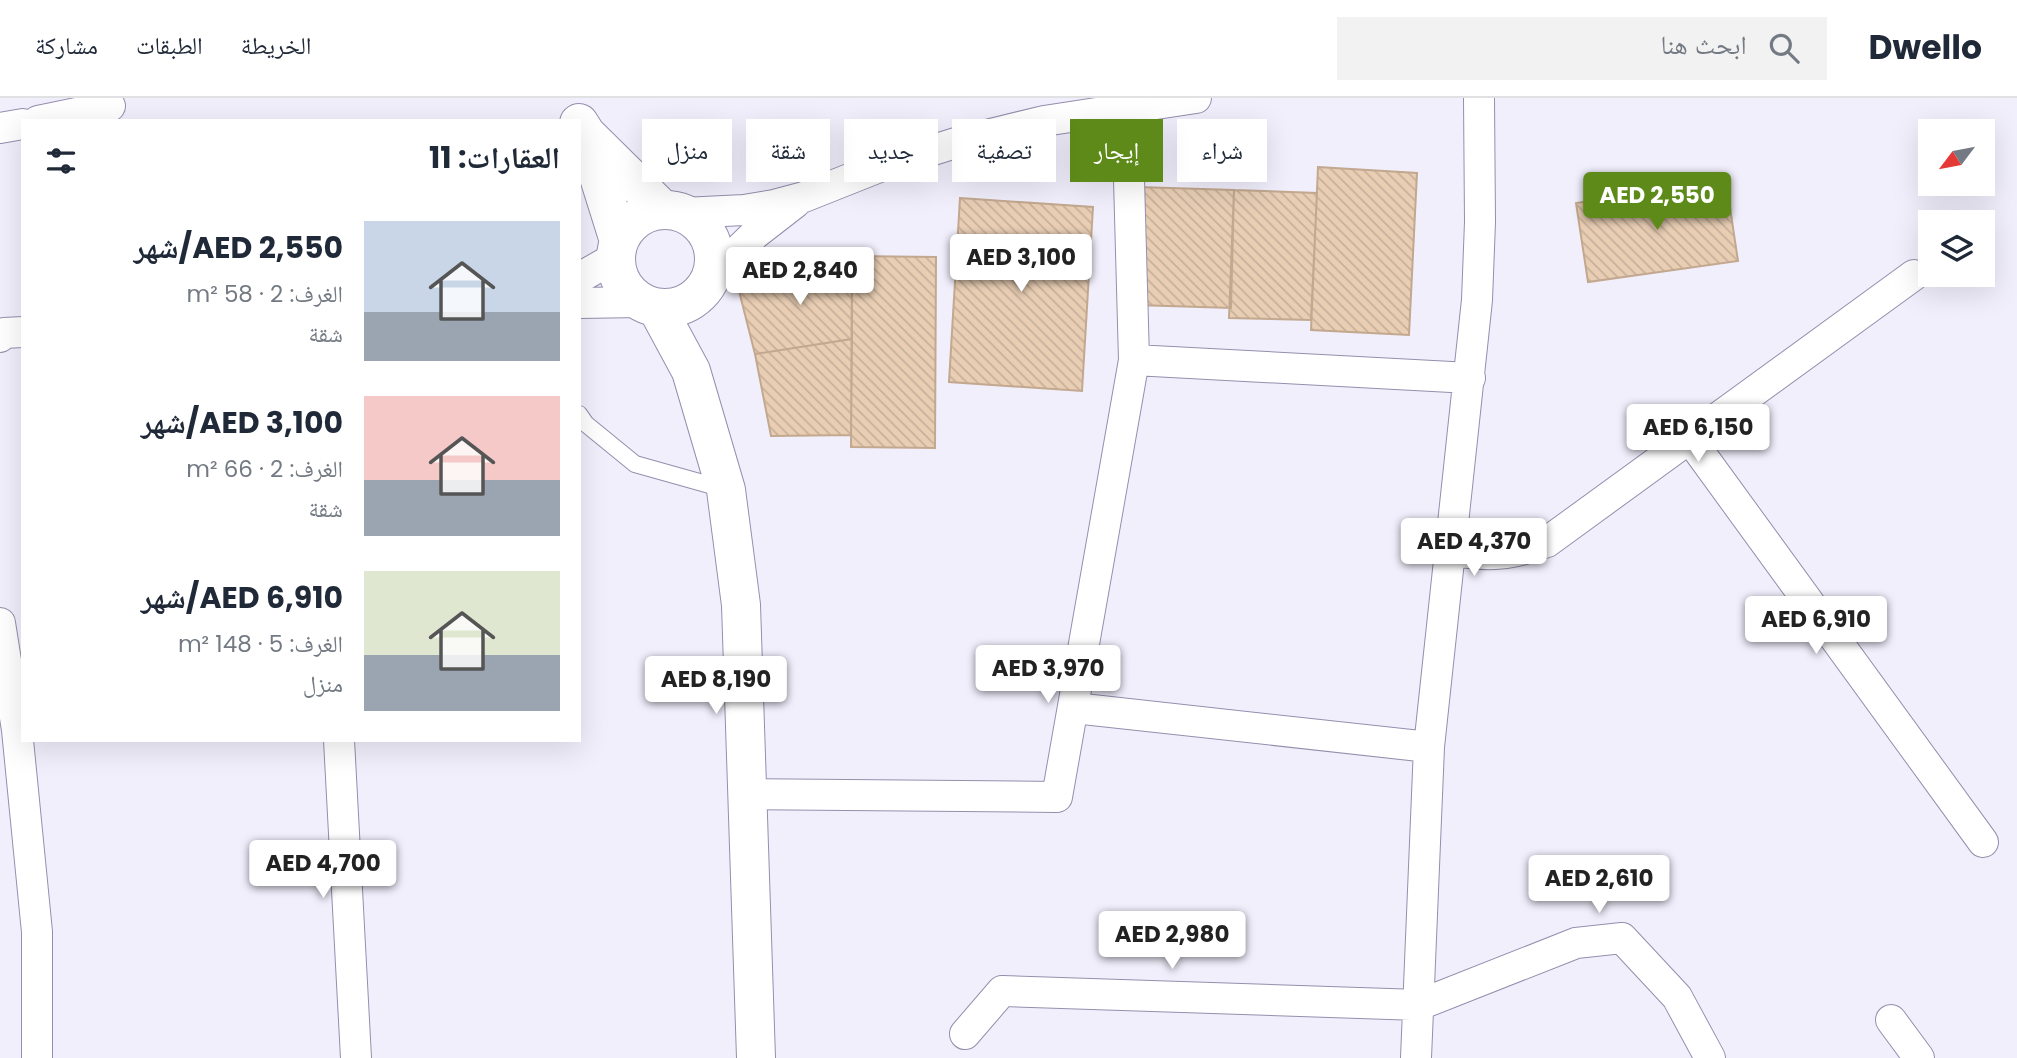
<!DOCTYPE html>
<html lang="ar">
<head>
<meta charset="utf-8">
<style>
	:root { --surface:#fff; --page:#f2f2f3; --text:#1f2937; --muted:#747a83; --line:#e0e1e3; --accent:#5e8a1a }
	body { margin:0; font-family:Poppins,"Noto Naskh Arabic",sans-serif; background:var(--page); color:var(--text); direction:rtl; height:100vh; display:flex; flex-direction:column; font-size:26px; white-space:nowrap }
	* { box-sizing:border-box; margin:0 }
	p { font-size:23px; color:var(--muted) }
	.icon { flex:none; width:38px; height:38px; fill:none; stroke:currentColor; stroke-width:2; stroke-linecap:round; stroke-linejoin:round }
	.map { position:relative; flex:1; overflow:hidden; direction:ltr }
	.details { position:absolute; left:21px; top:21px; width:560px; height:623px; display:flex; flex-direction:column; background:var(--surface); border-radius:0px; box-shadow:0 7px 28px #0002; direction:rtl }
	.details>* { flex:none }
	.banner { position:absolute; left:602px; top:21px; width:665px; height:63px; direction:rtl; display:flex; gap:14px }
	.needle { width:46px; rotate:238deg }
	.controls { position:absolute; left:1918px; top:21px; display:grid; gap:14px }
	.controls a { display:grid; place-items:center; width:77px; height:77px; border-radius:0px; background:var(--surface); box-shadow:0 7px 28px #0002; font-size:35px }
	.price { position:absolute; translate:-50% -60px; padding:0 16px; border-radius:7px; background:#fff; color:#222; font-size:23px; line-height:46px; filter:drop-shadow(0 2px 4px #0008) }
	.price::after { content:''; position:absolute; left:50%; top:42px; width:21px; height:16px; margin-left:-10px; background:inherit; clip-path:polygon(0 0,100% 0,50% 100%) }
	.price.current { background:var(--accent); color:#fff }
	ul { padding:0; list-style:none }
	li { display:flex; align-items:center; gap:21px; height:175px; padding:0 21px }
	li span { display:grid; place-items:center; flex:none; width:196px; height:140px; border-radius:0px; color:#555 }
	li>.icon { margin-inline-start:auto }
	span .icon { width:84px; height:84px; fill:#fffc; stroke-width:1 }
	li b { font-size:30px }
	h2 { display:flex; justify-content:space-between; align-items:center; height:84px; padding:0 21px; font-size:30px }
	.pill { padding:0 24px; border-radius:0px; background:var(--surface); box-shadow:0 7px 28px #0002; font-size:24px; line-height:63px }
	.pill.current { background:var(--accent); color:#fff }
	header { display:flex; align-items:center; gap:42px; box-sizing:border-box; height:98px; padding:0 35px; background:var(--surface); border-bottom:2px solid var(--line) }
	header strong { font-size:33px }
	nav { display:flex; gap:38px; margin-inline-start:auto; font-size:24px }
	.search { width:490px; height:63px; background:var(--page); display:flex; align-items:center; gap:18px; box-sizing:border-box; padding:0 24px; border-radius:0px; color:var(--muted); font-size:26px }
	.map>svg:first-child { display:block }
	.building { fill:url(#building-back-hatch); stroke:#c2a88f; stroke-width:2 }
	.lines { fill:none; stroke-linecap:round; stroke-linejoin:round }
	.lane-casing { stroke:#958ead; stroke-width:18 }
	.street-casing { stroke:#958ead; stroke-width:32 }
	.secondary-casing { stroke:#958ead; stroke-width:40 }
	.lane { stroke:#fff; stroke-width:16 }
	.street { stroke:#fff; stroke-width:30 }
	.secondary { stroke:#fff; stroke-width:38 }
</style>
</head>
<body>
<header>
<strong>Dwello</strong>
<div class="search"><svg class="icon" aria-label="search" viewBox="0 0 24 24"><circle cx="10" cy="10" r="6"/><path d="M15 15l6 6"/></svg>ابحث هنا</div>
<nav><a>الخريطة</a><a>الطبقات</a><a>مشاركة</a></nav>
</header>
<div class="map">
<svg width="2017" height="960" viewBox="0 0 2017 960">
	<defs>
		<pattern id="building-back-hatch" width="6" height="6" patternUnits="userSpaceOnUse" patternTransform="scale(1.75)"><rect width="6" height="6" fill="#e9ceb4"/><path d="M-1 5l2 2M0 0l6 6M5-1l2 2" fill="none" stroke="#c7b09a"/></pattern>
	</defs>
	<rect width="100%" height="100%" fill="#f2effd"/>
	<!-- building -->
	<path class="building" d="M 1318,69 L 1417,75 L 1409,237 L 1311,232 Z
		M 1726,83 L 1738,163 L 1588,184 L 1576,105 Z
		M 1138,89 L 1234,92 L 1231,210 L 1136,207 Z
		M 1234,92 L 1317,95 L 1311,222 L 1229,220 Z
		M 960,100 L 1093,109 L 1082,293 L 949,284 Z
		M 852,158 L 936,159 L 935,350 L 851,349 Z
		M 852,158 L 852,241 L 755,256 L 737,185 Z
		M 852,241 L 851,337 L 771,338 L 755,256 Z"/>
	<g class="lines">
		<!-- lane casing -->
		<g class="lane-casing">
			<path id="lane" d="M 579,316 L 586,326 L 635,366 L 724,391"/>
		</g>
		<!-- street casing -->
		<g class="street-casing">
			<path id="street" d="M 1127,9 L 1134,262 L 1470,280
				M 38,23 L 110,8
				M 0,30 L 23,26
				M 683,115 L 744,112 L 774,107 L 804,99 L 882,68 L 962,43 L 1044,23 L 1196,0
				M 712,178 L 755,136 L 795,105
				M 579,180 L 616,159
				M 579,205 L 640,204
				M 0,239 L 4,235 L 23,234
				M 1690,341 L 1983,744
				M 1452,453 C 1492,459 1510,457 1547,444 L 1914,177
				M 0,525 L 17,632 L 37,834 L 37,960
				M 1074,610 L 1429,649
				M 339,642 L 356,960
				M 749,696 L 1057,699 L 1134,262
				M 1891,922 L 1919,960
				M 965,936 L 1002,893 L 1419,907 L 1576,845 L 1622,840 L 1677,899 L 1710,960
				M 1416,960 L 1429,649 L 1477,202 L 1480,124 L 1479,0"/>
		</g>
		<!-- secondary casing -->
		<g class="secondary-casing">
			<path id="secondary" d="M 579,25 L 586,36 L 663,112
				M 587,41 L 619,143
				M616 161a49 49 0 1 1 98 0a49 49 0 1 1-98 0Z
				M 657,210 L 691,273 L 726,392 L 741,507 L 756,960"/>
		</g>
		<!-- lane -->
		<use href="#lane" class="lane"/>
		<!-- street -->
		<use href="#street" class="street"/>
		<!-- secondary -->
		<use href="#secondary" class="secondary"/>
	</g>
</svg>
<div class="controls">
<a><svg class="needle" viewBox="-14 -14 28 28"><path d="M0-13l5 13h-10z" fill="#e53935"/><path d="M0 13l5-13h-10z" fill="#747a83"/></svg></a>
<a><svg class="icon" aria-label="layers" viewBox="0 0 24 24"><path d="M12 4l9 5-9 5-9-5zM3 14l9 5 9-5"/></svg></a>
</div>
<b class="price current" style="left:1657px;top:134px">AED 2,550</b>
<b class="price" style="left:1021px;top:196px">AED 3,100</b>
<b class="price" style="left:800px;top:209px">AED 2,840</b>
<b class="price" style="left:1698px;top:366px">AED 6,150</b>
<b class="price" style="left:1474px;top:480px">AED 4,370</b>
<b class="price" style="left:1816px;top:558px">AED 6,910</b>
<b class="price" style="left:1048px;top:607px">AED 3,970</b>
<b class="price" style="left:716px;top:618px">AED 8,190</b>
<b class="price" style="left:323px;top:802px">AED 4,700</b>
<b class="price" style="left:1599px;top:817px">AED 2,610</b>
<b class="price" style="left:1172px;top:873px">AED 2,980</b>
<div class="banner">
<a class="pill">شراء</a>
<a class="pill current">إيجار</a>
<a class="pill">تصفية</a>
<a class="pill">جديد</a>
<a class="pill">شقة</a>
<a class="pill">منزل</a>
</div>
<section class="details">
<h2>العقارات: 11<svg class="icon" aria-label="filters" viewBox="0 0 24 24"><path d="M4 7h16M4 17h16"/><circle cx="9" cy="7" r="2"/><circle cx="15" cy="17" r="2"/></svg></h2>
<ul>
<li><span style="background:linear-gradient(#c9d6e8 65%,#9aa5b1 0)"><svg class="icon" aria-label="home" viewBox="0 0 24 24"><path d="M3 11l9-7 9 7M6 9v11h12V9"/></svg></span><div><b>AED 2,550/شهر</b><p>الغرف: 2 · 58 m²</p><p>شقة</p></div></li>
<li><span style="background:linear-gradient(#f6c9c9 60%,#9aa5b1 0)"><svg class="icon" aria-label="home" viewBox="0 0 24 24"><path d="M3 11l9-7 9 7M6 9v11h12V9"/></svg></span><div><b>AED 3,100/شهر</b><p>الغرف: 2 · 66 m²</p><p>شقة</p></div></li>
<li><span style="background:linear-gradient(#dfe7d0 60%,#9aa5b1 0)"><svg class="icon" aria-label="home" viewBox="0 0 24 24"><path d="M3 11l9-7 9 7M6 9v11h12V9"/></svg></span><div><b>AED 6,910/شهر</b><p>الغرف: 5 · 148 m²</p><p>منزل</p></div></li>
</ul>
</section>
</div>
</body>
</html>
